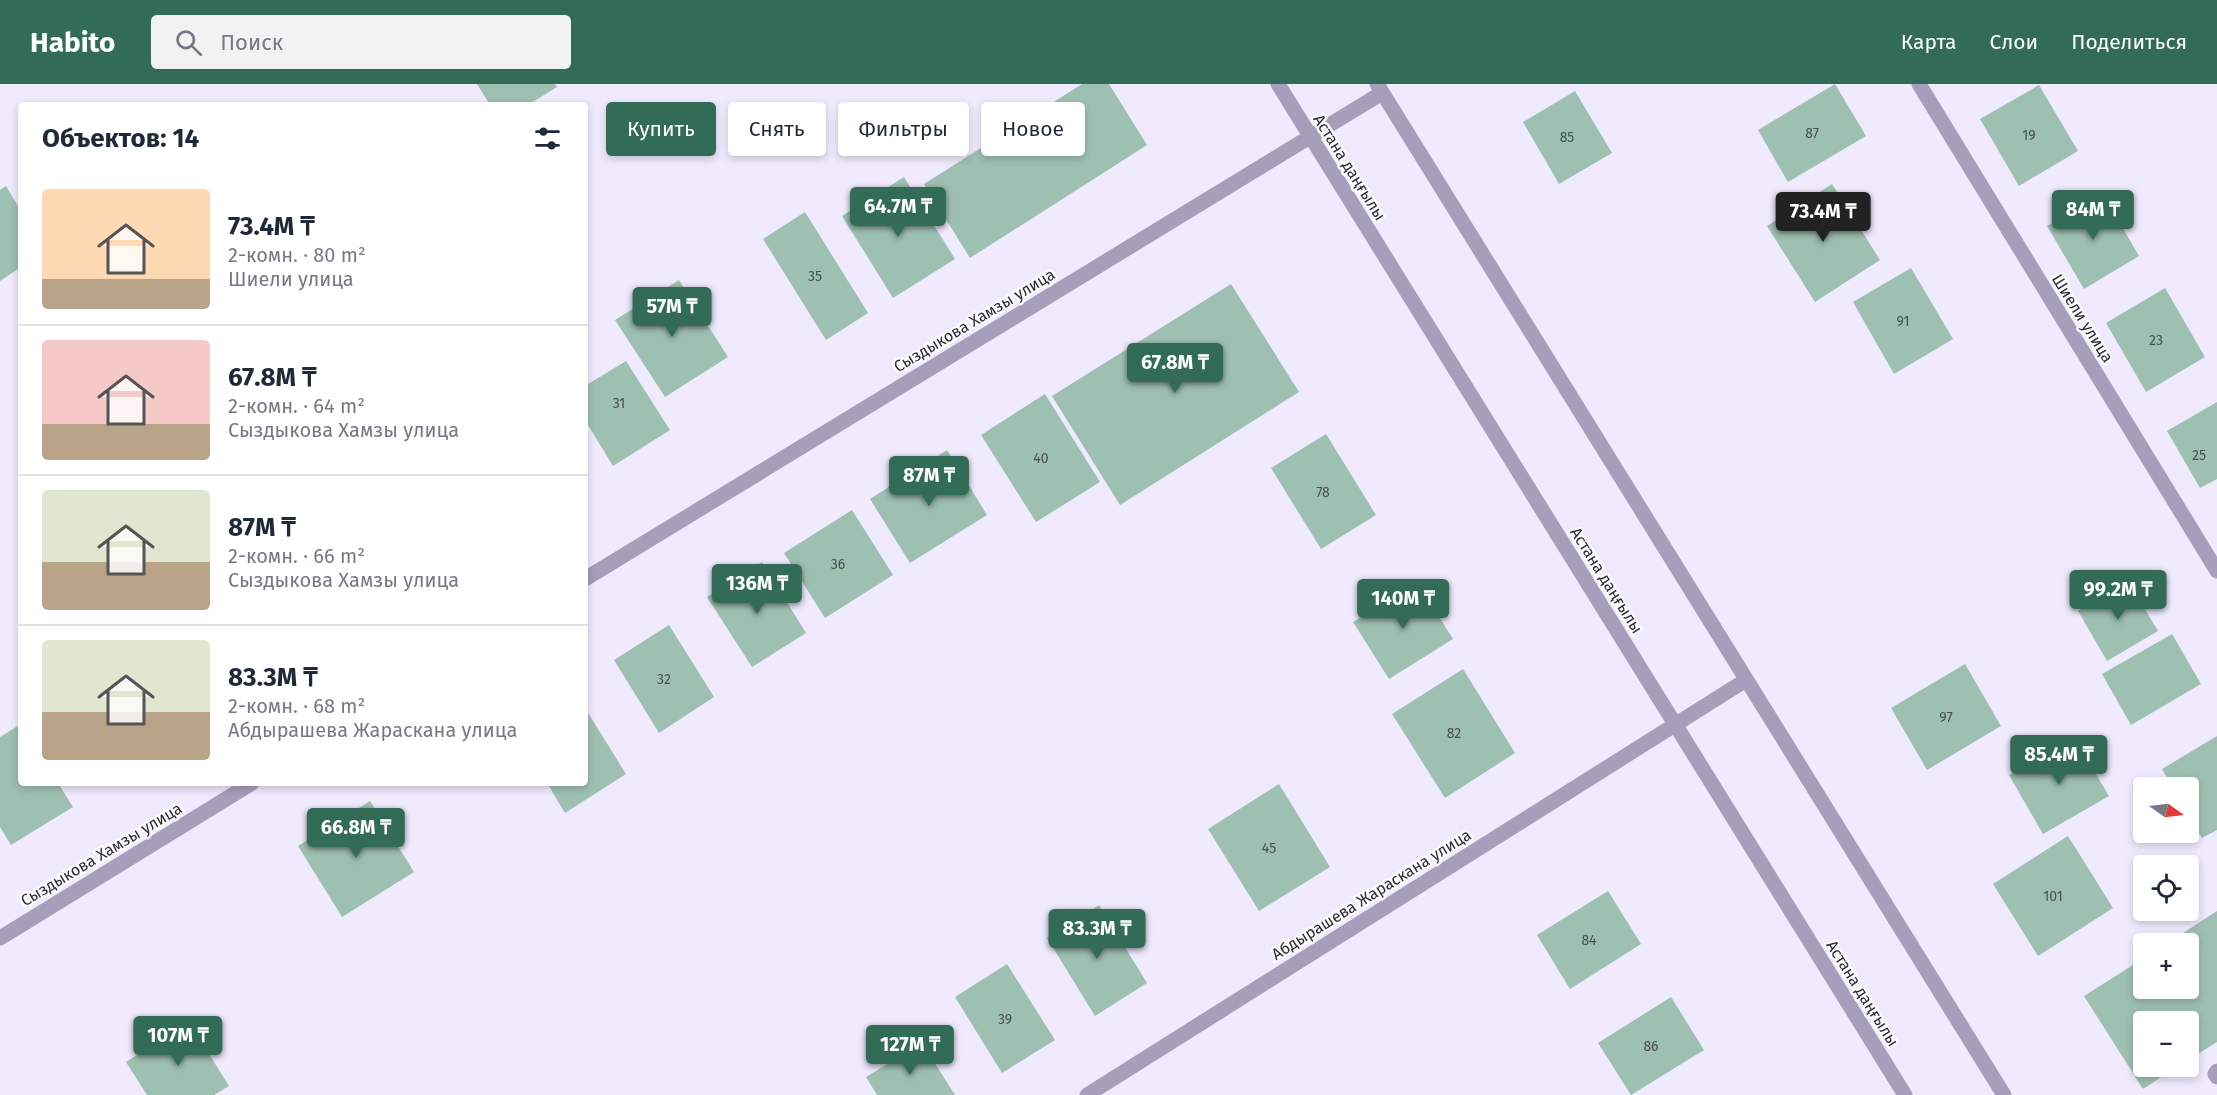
<!DOCTYPE html>
<html lang="ru">
<head>
<meta charset="utf-8">
<style>
	:root { --surface:#fff; --page:#f2f2f3; --text:#1f2937; --muted:#747a83; --line:#e0e1e3; --accent:#326c56 }
	body { margin:0; font-family:"Fira Sans",sans-serif; background:var(--page); color:var(--text); height:100vh; display:flex; flex-direction:column; font-size:22px; white-space:nowrap }
	* { box-sizing:border-box; margin:0 }
	p { font-size:20px; color:var(--muted) }
	.icon { flex:none; width:33px; height:33px; fill:none; stroke:currentColor; stroke-width:2; stroke-linecap:round; stroke-linejoin:round }
	.map { position:relative; flex:1; overflow:hidden }
	.details { position:absolute; left:18px; top:18px; width:570px; height:684px; display:flex; flex-direction:column; background:var(--surface); border-radius:6px; box-shadow:0 3px 9px #0003 }
	.details>* { flex:none }
	.guide { position:absolute; left:606px; top:18px; width:570px; height:54px; display:flex; gap:12px }
	.needle { width:39px; rotate:104deg }
	.tools { position:absolute; left:2133px; top:693px; display:grid; gap:12px }
	.tools a { display:grid; place-items:center; width:66px; height:66px; border-radius:6px; background:var(--surface); box-shadow:0 3px 9px #0003; font-size:30px }
	.price { position:absolute; translate:-50% -51px; padding:0 14px; border-radius:6px; background:var(--accent); color:#fff; font-size:20px; line-height:39px; filter:drop-shadow(0 2px 3px #0008) }
	.price::after { content:''; position:absolute; left:50%; top:36px; width:18px; height:14px; margin-left:-9px; background:inherit; clip-path:polygon(0 0,100% 0,50% 100%) }
	.price.current { background:#222; color:#fff }
	ul { padding:0; list-style:none }
	li { display:flex; align-items:center; gap:18px; height:150px; padding:0 24px }
	li+li { border-top:2px solid var(--line) }
	li span { display:grid; place-items:center; flex:none; width:168px; height:120px; border-radius:6px; color:#555 }
	li>.icon { margin-inline-start:auto }
	span .icon { width:72px; height:72px; fill:#fffc; stroke-width:1 }
	li b { font-size:26px }
	h2 { display:flex; justify-content:space-between; align-items:center; height:72px; padding:0 24px; font-size:26px }
	.tag { padding:0 21px; border-radius:6px; background:var(--surface); box-shadow:0 3px 9px #0003; font-size:21px; line-height:54px }
	.tag.current { background:var(--accent); color:#fff }
	header { display:flex; align-items:center; gap:36px; box-sizing:border-box; height:84px; padding:0 30px; background:var(--accent); color:#fff }
	header strong { font-size:28px }
	nav { display:flex; gap:33px; margin-inline-start:auto; font-size:21px }
	.search { width:420px; height:54px; background:var(--page); display:flex; align-items:center; gap:15px; box-sizing:border-box; padding:0 21px; border-radius:6px; color:var(--muted); font-size:22px }
	.map>svg:first-child { display:block }
	.building { fill:#9ec0b1 }
	.lines { fill:none; stroke-linecap:round; stroke-linejoin:round }
	.minor { stroke:#a69fbc; stroke-width:15 }
	.labels { text-anchor:middle; stroke-width:5; stroke-linejoin:round; paint-order:stroke }
	.number-label { font-size:14px; fill:#495055 }
	.street-label { font-size:16px; fill:#2d2a36; stroke:#fafafa }
</style>
</head>
<body>
<header>
<strong>Habito</strong>
<div class="search"><svg class="icon" aria-label="search" viewBox="0 0 24 24"><circle cx="10" cy="10" r="6"/><path d="M15 15l6 6"/></svg>Поиск</div>
<nav><a>Карта</a><a>Слои</a><a>Поделиться</a></nav>
</header>
<div class="map">
<svg width="2217" height="1011" viewBox="0 0 2217 1011">
	<rect width="100%" height="100%" fill="#efeafd"/>
	<!-- building -->
	<path class="building" d="M 477,0 L 555,0 L 557,3 L 528,21 L 490,21 Z
		M 1082,0 L 1109,0 L 1147,61 L 970,174 L 924,100 Z
		M 1835,0 L 1866,52 L 1788,98 L 1758,46 Z
		M 2039,1 L 2078,67 L 2019,102 L 1980,35 Z
		M 1575,7 L 1612,69 L 1559,100 L 1523,38 Z
		M 904,93 L 955,175 L 893,214 L 842,132 Z
		M 1832,100 L 1880,176 L 1815,218 L 1767,142 Z
		M 6,102 L 21,127 L 21,183 L 0,197 L 0,106 Z
		M 2103,110 L 2139,172 L 2084,205 L 2047,142 Z
		M 805,128 L 868,229 L 826,256 L 763,155 Z
		M 1911,184 L 1953,255 L 1894,290 L 1853,218 Z
		M 679,196 L 728,273 L 665,313 L 615,236 Z
		M 1231,200 L 1299,308 L 1120,421 L 1052,312 Z
		M 2165,204 L 2205,273 L 2146,308 L 2106,239 Z
		M 626,277 L 670,346 L 613,382 L 585,336 L 585,302 Z
		M 1045,310 L 1100,398 L 1036,438 L 981,351 Z
		M 2217,318 L 2217,395 L 2200,404 L 2167,347 Z
		M 1326,350 L 1376,431 L 1321,465 L 1271,384 Z
		M 947,366 L 987,431 L 910,479 L 870,415 Z
		M 852,426 L 893,491 L 825,534 L 784,469 Z
		M 762,478 L 806,549 L 752,583 L 707,513 Z
		M 2128,497 L 2158,547 L 2107,577 L 2078,527 Z
		M 1417,498 L 1453,555 L 1389,595 L 1353,538 Z
		M 669,541 L 714,613 L 659,649 L 614,576 Z
		M 2172,550 L 2201,600 L 2131,641 L 2102,590 Z
		M 1965,580 L 2001,642 L 1927,686 L 1891,624 Z
		M 1463,585 L 1515,669 L 1445,714 L 1392,630 Z
		M 585,624 L 626,690 L 565,729 L 547,699 L 585,699 Z
		M 21,640 L 21,699 L 58,699 L 73,723 L 11,761 L 0,743 L 0,653 Z
		M 2217,652 L 2217,746 L 2202,754 L 2188,730 L 2188,704 L 2173,704 L 2162,685 Z
		M 2074,653 L 2109,712 L 2043,750 L 2009,691 Z
		M 1279,700 L 1330,783 L 1259,827 L 1208,745 Z
		M 370,717 L 414,788 L 342,833 L 298,762 Z
		M 2068,752 L 2113,824 L 2038,872 L 1993,800 Z
		M 1608,807 L 1641,860 L 1570,905 L 1537,851 Z
		M 1099,821 L 1147,899 L 1095,932 L 1047,854 Z
		M 2217,827 L 2217,958 L 2188,976 L 2188,938 L 2144,938 L 2144,982 L 2178,982 L 2143,1005 L 2084,912 L 2144,874 L 2144,904 L 2188,904 L 2188,860 L 2166,860 Z
		M 1007,880 L 1055,956 L 1002,989 L 955,913 Z
		M 1671,913 L 1704,966 L 1631,1011 L 1598,959 Z
		M 189,938 L 229,1002 L 214,1011 L 147,1011 L 126,978 Z
		M 922,959 L 955,1011 L 877,1011 L 866,993 Z"/>
	<g class="lines">
		<!-- minor -->
		<path class="minor" d="M 1278,0 L 1905,1011
			M 1377,0 L 2004,1011
			M 1919,0 L 2217,487
			M 585,495 L 1382,9
			M 0,854 L 252,699
			M 2217,987 L 2215,990 L 2217,993
			M 1087,1011 L 1746,596"/>
	</g>
	<g class="labels">
		<!-- number labels -->
		<g class="number-label">
			<text x="1812" y="54">87</text>
			<text x="2029" y="56">19</text>
			<text x="1567" y="58">85</text>
			<text x="815" y="197">35</text>
			<text x="1903" y="242">91</text>
			<text x="2156" y="261">23</text>
			<text x="619" y="324">31</text>
			<text x="2199" y="376">25</text>
			<text x="1041" y="379">40</text>
			<text x="1323" y="413">78</text>
			<text x="838" y="485">36</text>
			<text x="664" y="600">32</text>
			<text x="1946" y="638">97</text>
			<text x="1454" y="654">82</text>
			<text x="1269" y="769">45</text>
			<text x="2053" y="817">101</text>
			<text x="1589" y="861">84</text>
			<text x="1005" y="940">39</text>
			<text x="1651" y="967">86</text>
		</g>
		<!-- street labels -->
		<g class="street-label">
			<text transform="translate(1350 83) rotate(58)" y="6">Астана даңғылы</text>
			<text transform="translate(2083 234) rotate(58)" y="6">Шиели улица</text>
			<text transform="translate(974 236) rotate(-31)" y="6">Сыздыкова Хамзы улица</text>
			<text transform="translate(1607 496) rotate(58)" y="6">Астана даңғылы</text>
			<text transform="translate(101 770) rotate(-31)" y="6">Сыздыкова Хамзы улица</text>
			<text transform="translate(1371 810) rotate(-32)" y="6">Абдырашева Жараскана улица</text>
			<text transform="translate(1863 909) rotate(58)" y="6">Астана даңғылы</text>
		</g>
	</g>
</svg>
<div class="tools">
<a><svg class="needle" viewBox="-14 -14 28 28"><path d="M0-13l5 13h-10z" fill="#e53935"/><path d="M0 13l5-13h-10z" fill="#747a83"/></svg></a>
<a><svg class="icon" aria-label="locate" viewBox="0 0 24 24"><circle cx="12" cy="12" r="6"/><path d="M12 2v4M12 18v4M2 12h4M18 12h4"/></svg></a>
<a>+</a>
<a>−</a>
</div>
<b class="price" style="left:898px;top:154px">64.7M ₸</b>
<b class="price" style="left:2093px;top:157px">84M ₸</b>
<b class="price current" style="left:1823px;top:159px">73.4M ₸</b>
<b class="price" style="left:672px;top:254px">57M ₸</b>
<b class="price" style="left:1175px;top:310px">67.8M ₸</b>
<b class="price" style="left:929px;top:423px">87M ₸</b>
<b class="price" style="left:757px;top:531px">136M ₸</b>
<b class="price" style="left:2118px;top:537px">99.2M ₸</b>
<b class="price" style="left:1403px;top:546px">140M ₸</b>
<b class="price" style="left:2059px;top:702px">85.4M ₸</b>
<b class="price" style="left:356px;top:775px">66.8M ₸</b>
<b class="price" style="left:1097px;top:876px">83.3M ₸</b>
<b class="price" style="left:178px;top:983px">107M ₸</b>
<b class="price" style="left:910px;top:992px">127M ₸</b>
<div class="guide">
<a class="tag current">Купить</a>
<a class="tag">Снять</a>
<a class="tag">Фильтры</a>
<a class="tag">Новое</a>
</div>
<section class="details">
<h2>Объектов: 14<svg class="icon" aria-label="filters" viewBox="0 0 24 24"><path d="M4 7h16M4 17h16"/><circle cx="9" cy="7" r="2"/><circle cx="15" cy="17" r="2"/></svg></h2>
<ul>
<li><span style="background:linear-gradient(#ffd9b3 75%,#b9a48a 0)"><svg class="icon" aria-label="home" viewBox="0 0 24 24"><path d="M3 11l9-7 9 7M6 9v11h12V9"/></svg></span><div><b>73.4M ₸</b><p>2-комн. · 80 m²</p><p>Шиели улица</p></div></li>
<li><span style="background:linear-gradient(#f6c9c9 70%,#b9a48a 0)"><svg class="icon" aria-label="home" viewBox="0 0 24 24"><path d="M3 11l9-7 9 7M6 9v11h12V9"/></svg></span><div><b>67.8M ₸</b><p>2-комн. · 64 m²</p><p>Сыздыкова Хамзы улица</p></div></li>
<li><span style="background:linear-gradient(#dfe7d0 60%,#b9a48a 0)"><svg class="icon" aria-label="home" viewBox="0 0 24 24"><path d="M3 11l9-7 9 7M6 9v11h12V9"/></svg></span><div><b>87M ₸</b><p>2-комн. · 66 m²</p><p>Сыздыкова Хамзы улица</p></div></li>
<li><span style="background:linear-gradient(#dfe7d0 60%,#b9a48a 0)"><svg class="icon" aria-label="home" viewBox="0 0 24 24"><path d="M3 11l9-7 9 7M6 9v11h12V9"/></svg></span><div><b>83.3M ₸</b><p>2-комн. · 68 m²</p><p>Абдырашева Жараскана улица</p></div></li>
</ul>
</section>
</div>
</body>
</html>
